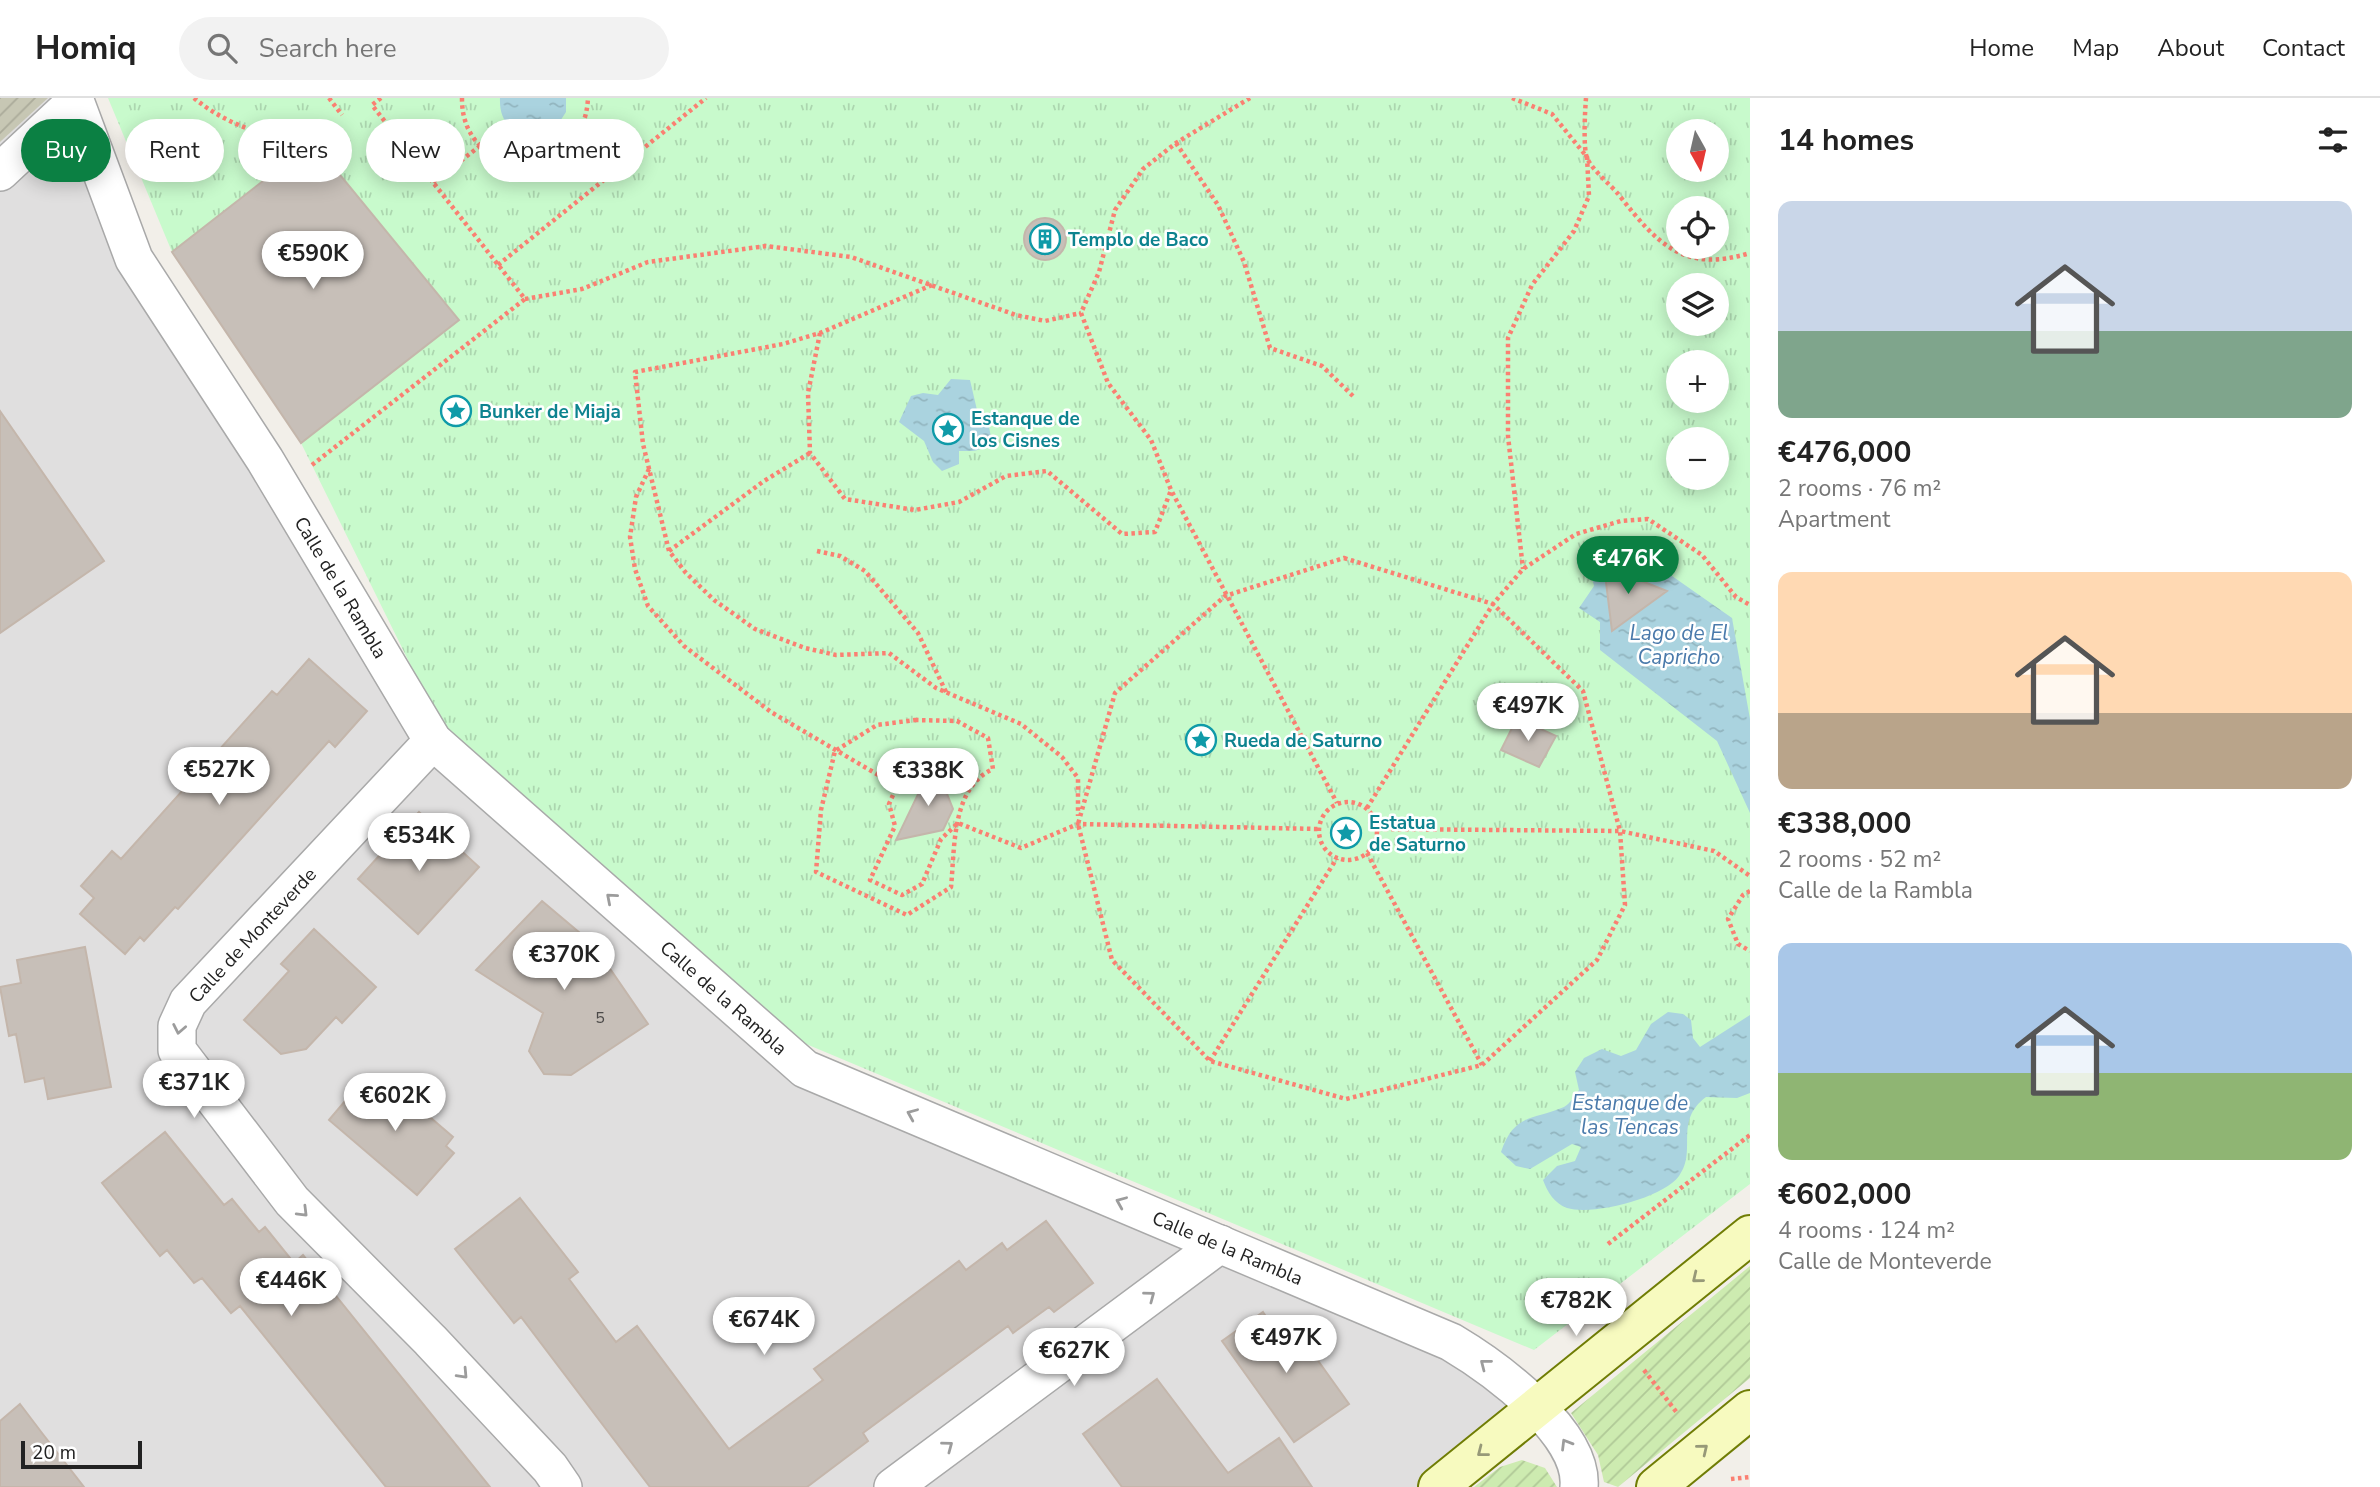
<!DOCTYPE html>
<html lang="en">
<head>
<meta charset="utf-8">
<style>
	:root { --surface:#fff; --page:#f2f2f2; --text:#222; --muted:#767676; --line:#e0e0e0; --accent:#0b8043 }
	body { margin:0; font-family:"Nunito Sans",sans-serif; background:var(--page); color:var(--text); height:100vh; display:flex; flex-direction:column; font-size:26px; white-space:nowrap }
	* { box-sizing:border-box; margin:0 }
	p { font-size:23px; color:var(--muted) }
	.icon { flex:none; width:38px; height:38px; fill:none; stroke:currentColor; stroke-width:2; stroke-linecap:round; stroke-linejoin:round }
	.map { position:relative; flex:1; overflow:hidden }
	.drawer { display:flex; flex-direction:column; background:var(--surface); width:630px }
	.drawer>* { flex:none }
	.top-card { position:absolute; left:21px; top:21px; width:665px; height:63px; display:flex; gap:14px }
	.needle { width:46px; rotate:172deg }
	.controls { position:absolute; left:1666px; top:21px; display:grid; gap:14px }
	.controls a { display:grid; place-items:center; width:63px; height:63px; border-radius:50%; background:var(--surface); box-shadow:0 4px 18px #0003; font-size:35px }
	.scale { position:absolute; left:21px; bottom:18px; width:121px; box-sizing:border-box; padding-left:7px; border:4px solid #222; border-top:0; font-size:19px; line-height:24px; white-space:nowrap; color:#222; -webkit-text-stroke:5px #fff; paint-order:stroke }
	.price { position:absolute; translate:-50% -60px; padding:0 16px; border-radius:24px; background:#fff; color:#222; font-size:23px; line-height:46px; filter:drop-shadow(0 2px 4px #0008) }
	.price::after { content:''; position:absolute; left:50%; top:42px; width:21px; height:16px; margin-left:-10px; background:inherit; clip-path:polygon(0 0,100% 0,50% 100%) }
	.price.on { background:var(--accent); color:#fff }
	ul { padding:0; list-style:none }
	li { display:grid; align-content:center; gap:14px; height:371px; padding:0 28px }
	li span { display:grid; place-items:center; height:217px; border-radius:14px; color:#555 }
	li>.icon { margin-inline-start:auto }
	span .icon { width:126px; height:126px; fill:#fffc; stroke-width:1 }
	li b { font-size:30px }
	h2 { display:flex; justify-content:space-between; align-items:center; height:84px; padding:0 28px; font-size:30px }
	.pill { padding:0 24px; border-radius:32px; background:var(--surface); box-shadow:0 4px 18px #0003; font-size:24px; line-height:63px }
	.pill.on { background:var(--accent); color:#fff }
	header { display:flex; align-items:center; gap:42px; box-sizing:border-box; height:98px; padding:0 35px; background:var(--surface); border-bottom:2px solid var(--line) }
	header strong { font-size:33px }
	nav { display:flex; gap:38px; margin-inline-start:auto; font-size:24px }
	.search { width:490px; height:63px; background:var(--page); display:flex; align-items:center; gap:18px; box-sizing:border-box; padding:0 24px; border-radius:38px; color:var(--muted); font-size:26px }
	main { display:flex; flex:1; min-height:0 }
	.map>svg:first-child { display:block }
	.residential { fill:#e0dfdf }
	.construction { fill:url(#construction-furrows) }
	.park { fill:url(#park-tufts); fill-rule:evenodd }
	.garden { fill:url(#garden-furrows) }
	.water { fill:url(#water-ripples) }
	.building { fill:#c7bfb8; stroke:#c4b6ab; stroke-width:2 }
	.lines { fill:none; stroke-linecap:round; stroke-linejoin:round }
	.minor-casing { stroke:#a9a9a9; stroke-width:40 }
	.secondary-casing { stroke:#707d05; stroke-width:42 }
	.path { stroke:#fa8072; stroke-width:4.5; stroke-dasharray:3.5 3.5; stroke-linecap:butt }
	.minor { stroke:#fff; stroke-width:37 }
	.secondary { stroke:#f7fabf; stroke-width:38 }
	.oneway { stroke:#9c9c9c }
	.oneway2 { stroke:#979978 }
	.labels { text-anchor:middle; stroke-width:5; stroke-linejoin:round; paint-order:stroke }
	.number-label { font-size:16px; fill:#4b4948 }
	.culture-label { font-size:19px; font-weight:bold; fill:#0d838f; stroke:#fff; text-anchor:start }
	.street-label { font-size:19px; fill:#222; stroke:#fff }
	.water-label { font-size:21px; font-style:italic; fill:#4a7aab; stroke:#fff }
</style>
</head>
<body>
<header>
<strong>Homiq</strong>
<div class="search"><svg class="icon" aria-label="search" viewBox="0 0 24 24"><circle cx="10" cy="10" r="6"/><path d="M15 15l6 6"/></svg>Search here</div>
<nav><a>Home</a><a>Map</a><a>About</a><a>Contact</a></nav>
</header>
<main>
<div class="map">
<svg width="1750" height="1389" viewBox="0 0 1750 1389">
	<defs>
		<pattern id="construction-furrows" width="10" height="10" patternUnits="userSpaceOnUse" patternTransform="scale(1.75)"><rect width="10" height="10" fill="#c7c7b4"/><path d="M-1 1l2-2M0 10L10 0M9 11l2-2" fill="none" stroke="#abab9a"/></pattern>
		<pattern id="park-tufts" width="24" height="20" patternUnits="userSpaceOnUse" patternTransform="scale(1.75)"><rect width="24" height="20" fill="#c8facc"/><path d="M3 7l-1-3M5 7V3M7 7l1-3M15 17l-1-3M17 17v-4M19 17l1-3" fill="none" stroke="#acd6af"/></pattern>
		<pattern id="garden-furrows" width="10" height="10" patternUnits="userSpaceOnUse" patternTransform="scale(1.75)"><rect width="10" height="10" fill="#cdebb0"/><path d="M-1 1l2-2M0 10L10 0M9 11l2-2" fill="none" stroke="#b0c997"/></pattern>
		<pattern id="water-ripples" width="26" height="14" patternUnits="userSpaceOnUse" patternTransform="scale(1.75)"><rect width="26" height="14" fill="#aad3df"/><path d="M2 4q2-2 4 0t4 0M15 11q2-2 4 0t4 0" fill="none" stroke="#92b5bf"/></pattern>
	</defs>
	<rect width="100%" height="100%" fill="#f2efe9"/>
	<!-- residential -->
	<path class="residential" d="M 0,0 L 74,0 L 134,161 L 433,643 L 805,971 L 1451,1244 L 1537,1311 L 1438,1389 L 0,1389 Z"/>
	<!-- construction -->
	<path class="construction" d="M 0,0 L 48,0 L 0,44 Z"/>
	<!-- park -->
	<path class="park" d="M 108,0 L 1750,0 L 1750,1086 L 1534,1252 L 787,938 L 448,643 L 301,345 L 172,154 ZM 1678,33 L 1717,33 L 1717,72 L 1678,72 ZM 1678,110 L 1717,110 L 1717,149 L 1678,149 ZM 1678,187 L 1717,187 L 1717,226 L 1678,226 ZM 1678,264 L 1717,264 L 1717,303 L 1678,303 ZM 1678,341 L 1717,341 L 1717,380 L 1678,380 Z"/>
	<!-- garden -->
	<path class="garden" d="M 1750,1168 L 1750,1280 L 1618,1389 L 1604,1384 L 1598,1357 L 1571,1315 Z
		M 1522,1362 L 1545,1370 L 1557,1389 L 1474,1389 L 1500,1369 Z"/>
	<!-- water -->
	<path class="water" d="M 500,0 L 566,0 L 566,14 L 553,34 L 531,40 C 510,34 499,22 500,0 Z
		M 951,281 L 970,282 L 977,312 L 987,319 L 991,339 C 983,355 974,353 959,353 L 959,366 L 942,373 L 933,364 L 924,343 L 899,324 L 911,298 L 923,295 L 938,297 Z
		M 1645,444 L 1662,471 L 1732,520 L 1750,621 L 1750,715 L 1717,643 L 1600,552 L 1600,524 L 1579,510 L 1594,488 L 1584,445 L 1618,456 Z
		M 1668,914 L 1683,916 L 1691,922 L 1693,940 L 1700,949 L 1750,917 L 1750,995 L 1737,1000 L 1706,999 C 1673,1024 1698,1052 1679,1078 C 1663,1100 1593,1118 1567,1110 C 1554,1105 1548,1095 1543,1082 L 1557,1068 L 1575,1063 L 1581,1049 L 1572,1046 L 1530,1071 L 1516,1068 L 1501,1054 C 1514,1015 1534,1022 1564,1009 C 1570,1006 1575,997 1579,992 L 1575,974 L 1584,960 L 1602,951 L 1621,958 L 1636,952 L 1651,926 Z"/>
	<!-- building -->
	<path class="building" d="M 313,44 L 459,222 L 301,345 L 172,154 Z
		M1024 141a21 21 0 1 1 42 0a21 21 0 1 1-42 0Z
		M 0,313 L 104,463 L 0,535 Z
		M 1604,468 L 1667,493 L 1612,533 Z
		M 309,561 L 367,613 L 335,649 L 329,643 L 178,811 L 175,809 L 144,843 L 140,839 L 125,856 L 80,816 L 94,800 L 81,788 L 112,753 L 121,761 L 272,593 L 277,597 Z
		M 1517,620 L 1556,638 L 1539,669 L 1501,652 Z
		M 934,663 L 953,711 L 943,732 L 896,742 Z
		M 419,714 L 479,769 L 418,836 L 358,781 Z
		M 542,803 L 593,846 L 648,926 L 571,977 L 544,976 L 529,953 L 543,915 L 476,872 Z
		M 314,831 L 376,889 L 342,925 L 336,919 L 306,951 L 281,956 L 244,922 L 289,873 L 281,866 Z
		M 85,849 L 111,989 L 48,1001 L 44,980 L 25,984 L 16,936 L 9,938 L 0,889 L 21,885 L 17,862 Z
		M 382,978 L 453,1039 L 446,1048 L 454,1055 L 417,1097 L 329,1022 L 362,983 L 371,991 Z
		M 165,1034 L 224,1107 L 232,1101 L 259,1134 L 265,1129 L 294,1165 L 303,1157 L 490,1389 L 386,1389 L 240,1208 L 231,1215 L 202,1180 L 194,1185 L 167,1152 L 160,1158 L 102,1085 Z
		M 520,1100 L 578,1174 L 569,1181 L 616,1244 L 637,1228 L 729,1351 L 823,1282 L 814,1271 L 959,1163 L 966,1172 L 1002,1145 L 1007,1152 L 1046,1123 L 1093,1185 L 1054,1214 L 1049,1209 L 1013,1235 L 1008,1228 L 863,1335 L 868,1343 L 807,1389 L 650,1389 L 521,1219 L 514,1225 L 455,1151 Z
		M 1263,1214 L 1277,1235 L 1291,1225 L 1349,1306 L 1294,1344 L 1222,1243 Z
		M 1157,1281 L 1228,1375 L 1279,1340 L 1312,1389 L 1122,1389 L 1083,1336 Z
		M 20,1306 L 42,1335 L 84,1389 L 0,1389 L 0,1323 Z"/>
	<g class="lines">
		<!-- minor casing -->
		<g class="minor-casing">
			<g id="minor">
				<path id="s1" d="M 74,0 L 134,161 L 265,362 L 433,643 L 805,971 L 1451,1244 C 1493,1269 1584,1334 1579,1389"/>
				<path d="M 0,74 L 75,4"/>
				<path d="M 433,643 L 188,904 L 177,928 L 177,952 L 292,1103 L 430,1242 L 550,1370 L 563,1389"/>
				<path d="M 893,1389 L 1220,1146"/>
			</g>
		</g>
		<!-- secondary casing -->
		<g class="secondary-casing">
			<path id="secondary" d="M 1438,1389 L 1750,1137
				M 1656,1389 L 1750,1312"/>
		</g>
		<!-- path -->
		<path class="path" d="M 194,0 C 219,21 248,32 279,41
			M 329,0 L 342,17
			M 462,0 C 461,85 584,88 588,0
			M 1250,0 L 1176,45 L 1143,71 L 1115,112 L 1099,174 L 1081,215 L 1108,285 L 1151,342 L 1171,392 L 1337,705
			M 1512,0 L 1552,16 L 1587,59 L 1589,98 L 1574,133 L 1532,187 L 1508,240 L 1508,338 L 1523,471
			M 1586,0 C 1585,12 1583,50 1587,60 C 1593,73 1610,86 1619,97 C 1658,147 1684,175 1750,155
			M 1176,45 L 1218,107 L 1244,164 L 1270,250 L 1322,268 L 1355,300
			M 433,84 L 480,48
			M 498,167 L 706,0
			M 932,187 L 820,235 L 783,246 L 635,274 L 643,346 L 669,453 L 686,475 L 714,502 L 755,531 L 805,550 L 836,557 L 889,555 L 936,590 L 1021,626 L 1062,659 L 1078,680 L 1078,718
			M 525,201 L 582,191 L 648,164 L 766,148 L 851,159 L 1016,217 L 1045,223 L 1081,215
			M 820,235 L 808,295 L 810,355 L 845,401 L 915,412 L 959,404 L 1006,378 L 1047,373 L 1122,436 L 1155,434 L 1171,392
			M 312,367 L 525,201 L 372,7 L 381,0
			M 649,371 L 636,399 L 630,439 L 635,471 L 648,508 L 684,548 L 771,614 L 897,688 L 889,706 L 895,728 L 870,782 L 902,797 L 922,786 L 941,741 L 958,725 L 1021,750 L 1078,726 L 1319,731
			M 669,453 L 764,383 L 810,355
			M 817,453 L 840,458 L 865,473 L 918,535 L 946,594
			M 1344,460 L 1493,506 L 1583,593 L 1620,733 L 1625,807 L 1597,862 L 1482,967 L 1346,1001 L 1210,963 L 1112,862 L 1078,726 L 1115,595 L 1225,498 Z
			M 915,622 L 957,623 L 988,640 L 993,671 C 951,690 955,750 951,789 L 907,817 L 816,774 L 821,712 L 835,653 L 877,627 Z
			M1319 733a29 29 0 1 1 58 0a29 29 0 1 1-58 0Z
			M 1367,710 L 1493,506 L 1523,471 L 1576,436 L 1621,423 L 1648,421 L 1702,457 L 1736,499 L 1750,507
			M 1377,731 L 1620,733 L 1714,753 L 1750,778
			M 1367,755 L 1482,967
			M 1750,793 L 1743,797 L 1728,821 L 1738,846 L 1750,853
			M 1210,963 L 1337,760
			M 1608,1146 L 1750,1037
			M 1644,1272 L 1678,1316
			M 1731,1381 L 1750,1379"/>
		<!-- minor -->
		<use href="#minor" class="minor"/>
		<!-- secondary -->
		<use href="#secondary" class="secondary"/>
	</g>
	<!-- one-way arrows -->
	<defs><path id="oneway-chevron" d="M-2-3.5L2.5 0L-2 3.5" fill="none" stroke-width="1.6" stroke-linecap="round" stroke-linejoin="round" transform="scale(1.75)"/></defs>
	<g class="oneway">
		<use href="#oneway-chevron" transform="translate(611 800) rotate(-139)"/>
		<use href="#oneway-chevron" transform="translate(179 931) rotate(101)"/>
		<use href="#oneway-chevron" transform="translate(912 1016) rotate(-157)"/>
		<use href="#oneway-chevron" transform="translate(1121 1104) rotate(-157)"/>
		<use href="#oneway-chevron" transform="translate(303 1114) rotate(45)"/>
		<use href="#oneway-chevron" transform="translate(1150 1198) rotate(-37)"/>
		<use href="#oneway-chevron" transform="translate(1485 1266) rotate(-142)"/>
		<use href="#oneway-chevron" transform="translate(463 1276) rotate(47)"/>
		<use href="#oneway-chevron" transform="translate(1566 1346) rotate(-121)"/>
		<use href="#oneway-chevron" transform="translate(948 1348) rotate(-37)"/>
	</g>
	<g class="oneway2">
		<use href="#oneway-chevron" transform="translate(1697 1180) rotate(141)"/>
		<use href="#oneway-chevron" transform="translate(1703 1351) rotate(-39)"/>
		<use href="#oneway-chevron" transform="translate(1482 1354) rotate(142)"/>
	</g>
	<!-- icons -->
	<defs>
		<g id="building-ring" transform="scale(1.575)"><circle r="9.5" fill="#fff" stroke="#0f9aa8" stroke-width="1.5"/><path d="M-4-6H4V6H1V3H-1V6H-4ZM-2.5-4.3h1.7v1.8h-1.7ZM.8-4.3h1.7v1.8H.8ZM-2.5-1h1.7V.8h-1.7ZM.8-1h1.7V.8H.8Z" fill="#0f9aa8"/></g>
		<g id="sight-ring" transform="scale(1.575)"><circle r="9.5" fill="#fff" stroke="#0f9aa8" stroke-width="1.5"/><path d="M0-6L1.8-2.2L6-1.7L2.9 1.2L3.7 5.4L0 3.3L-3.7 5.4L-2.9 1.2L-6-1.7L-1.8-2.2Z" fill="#0f9aa8"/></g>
	</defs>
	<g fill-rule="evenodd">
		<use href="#building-ring" x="1045" y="141"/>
		<use href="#sight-ring" x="456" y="313"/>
		<use href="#sight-ring" x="948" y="331"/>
		<use href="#sight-ring" x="1201" y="642"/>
		<use href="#sight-ring" x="1346" y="735"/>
	</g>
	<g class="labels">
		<!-- number labels -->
		<g class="number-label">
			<text x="600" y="925">5</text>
		</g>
		<!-- culture labels -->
		<g class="culture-label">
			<text x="1068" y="148">Templo de Baco</text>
			<text x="479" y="320">Bunker de Miaja</text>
			<text x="971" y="327">Estanque de<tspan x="971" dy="22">los Cisnes</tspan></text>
			<text x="1224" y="649">Rueda de Saturno</text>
			<text x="1369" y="731">Estatua<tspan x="1369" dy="22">de Saturno</tspan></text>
		</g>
		<!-- street labels -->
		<g class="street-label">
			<text dy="7" stroke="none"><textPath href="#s1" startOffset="560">Calle de la Rambla</textPath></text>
			<text transform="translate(252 837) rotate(-47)" y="7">Calle de Monteverde</text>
			<text dy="7" stroke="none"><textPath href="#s1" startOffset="1127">Calle de la Rambla</textPath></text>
			<text dy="7" stroke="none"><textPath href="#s1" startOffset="1694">Calle de la Rambla</textPath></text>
		</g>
		<!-- water labels -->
		<g class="water-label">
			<text x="1679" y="542">Lago de El<tspan x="1679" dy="24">Capricho</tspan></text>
			<text x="1630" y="1012">Estanque de<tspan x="1630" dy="24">las Tencas</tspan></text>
		</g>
	</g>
</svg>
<div class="controls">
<a><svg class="needle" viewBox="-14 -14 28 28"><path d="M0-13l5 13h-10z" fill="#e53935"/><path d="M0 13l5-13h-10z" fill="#767676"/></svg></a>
<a><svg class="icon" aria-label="locate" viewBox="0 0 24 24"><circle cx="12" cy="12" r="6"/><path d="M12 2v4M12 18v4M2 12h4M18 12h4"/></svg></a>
<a><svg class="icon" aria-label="layers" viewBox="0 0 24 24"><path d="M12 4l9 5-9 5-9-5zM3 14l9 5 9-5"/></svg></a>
<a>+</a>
<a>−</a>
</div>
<div class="scale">20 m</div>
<b class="price" style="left:313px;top:193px">€590K</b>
<b class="price on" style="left:1628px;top:498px">€476K</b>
<b class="price" style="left:1528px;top:645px">€497K</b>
<b class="price" style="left:219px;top:709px">€527K</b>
<b class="price" style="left:928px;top:710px">€338K</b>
<b class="price" style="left:419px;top:775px">€534K</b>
<b class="price" style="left:564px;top:894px">€370K</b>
<b class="price" style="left:194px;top:1022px">€371K</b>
<b class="price" style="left:395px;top:1035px">€602K</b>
<b class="price" style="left:291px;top:1220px">€446K</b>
<b class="price" style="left:1576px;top:1240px">€782K</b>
<b class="price" style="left:764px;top:1259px">€674K</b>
<b class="price" style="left:1286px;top:1277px">€497K</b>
<b class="price" style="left:1074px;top:1290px">€627K</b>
<div class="top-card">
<a class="pill on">Buy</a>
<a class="pill">Rent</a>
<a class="pill">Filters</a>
<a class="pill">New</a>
<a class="pill">Apartment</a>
</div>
</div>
<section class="drawer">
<h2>14 homes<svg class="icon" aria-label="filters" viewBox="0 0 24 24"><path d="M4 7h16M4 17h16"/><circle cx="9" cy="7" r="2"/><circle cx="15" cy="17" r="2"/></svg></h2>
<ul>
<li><span style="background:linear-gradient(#c9d6e8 60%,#7fa58c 0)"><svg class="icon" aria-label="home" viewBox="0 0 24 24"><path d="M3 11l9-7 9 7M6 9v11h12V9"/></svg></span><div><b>€476,000</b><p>2 rooms · 76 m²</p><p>Apartment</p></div></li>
<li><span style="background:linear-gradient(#ffd9b3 65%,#b9a48a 0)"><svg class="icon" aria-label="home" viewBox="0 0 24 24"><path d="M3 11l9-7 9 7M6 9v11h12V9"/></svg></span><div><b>€338,000</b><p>2 rooms · 52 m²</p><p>Calle de la Rambla</p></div></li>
<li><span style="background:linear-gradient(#a9c7e8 60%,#8fb573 0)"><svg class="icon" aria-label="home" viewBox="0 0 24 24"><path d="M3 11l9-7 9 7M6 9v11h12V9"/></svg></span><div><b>€602,000</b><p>4 rooms · 124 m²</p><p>Calle de Monteverde</p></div></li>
</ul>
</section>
</main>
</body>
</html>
